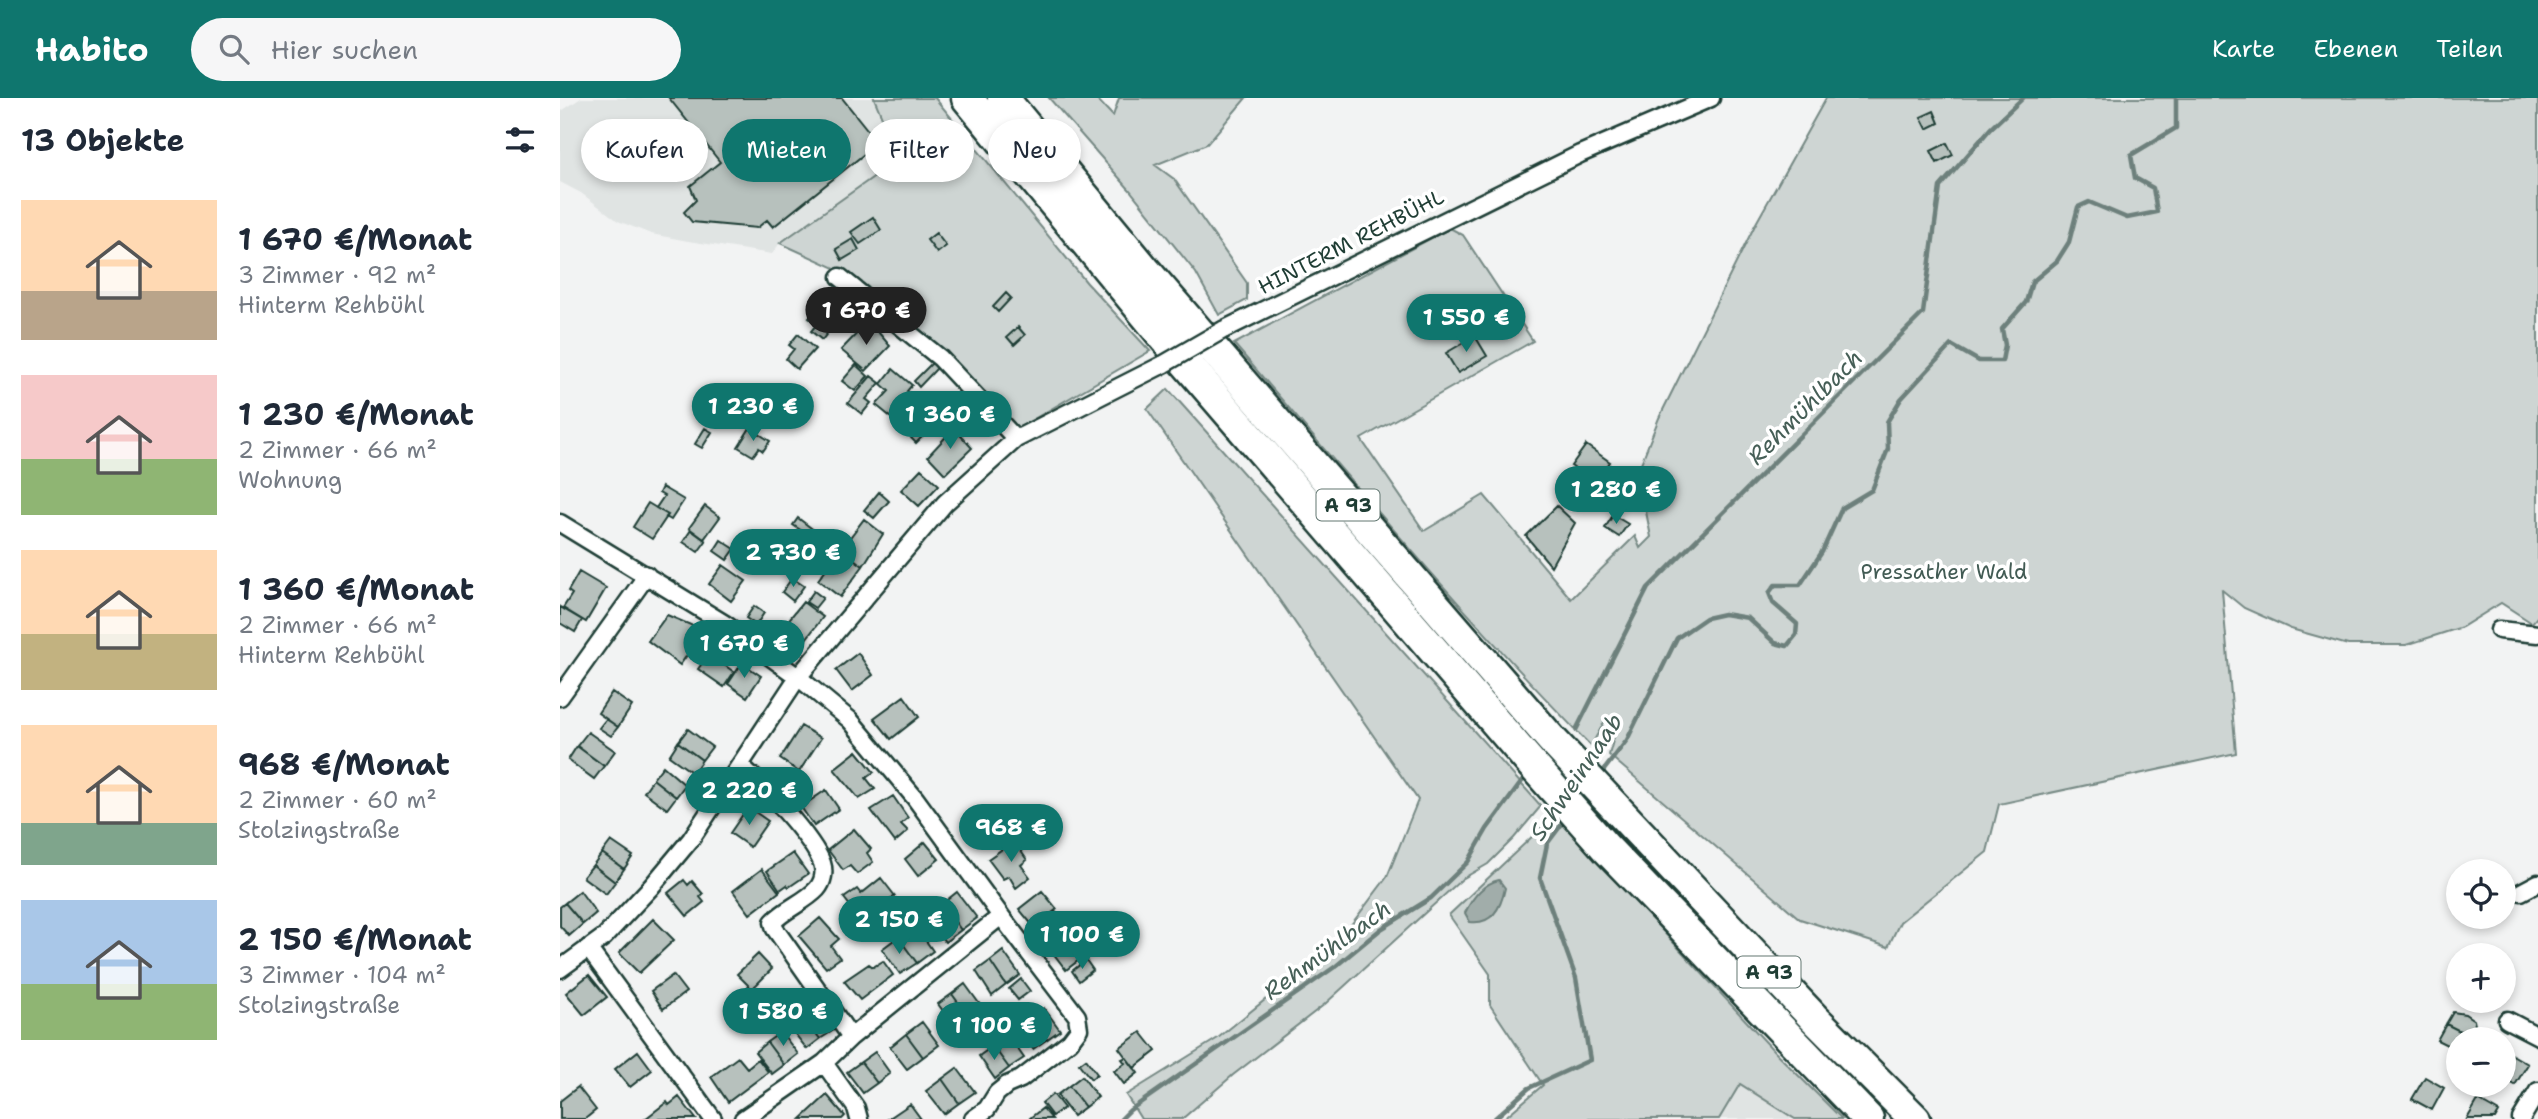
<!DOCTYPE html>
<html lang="de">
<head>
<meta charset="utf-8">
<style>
	:root { --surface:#fff; --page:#f6f6f7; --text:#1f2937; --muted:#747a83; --accent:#0f766e }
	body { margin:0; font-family:"Shantell Sans",sans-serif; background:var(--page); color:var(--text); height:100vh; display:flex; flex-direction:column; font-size:26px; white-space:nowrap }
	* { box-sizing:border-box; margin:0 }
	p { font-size:23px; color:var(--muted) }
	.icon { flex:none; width:38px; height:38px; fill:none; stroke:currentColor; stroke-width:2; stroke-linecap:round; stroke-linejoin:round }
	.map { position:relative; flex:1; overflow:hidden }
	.panel { display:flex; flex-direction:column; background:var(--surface); width:560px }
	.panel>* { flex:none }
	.top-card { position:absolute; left:21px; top:21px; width:665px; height:63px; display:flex; gap:14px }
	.controls { position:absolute; left:1886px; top:761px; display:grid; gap:14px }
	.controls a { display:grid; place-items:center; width:70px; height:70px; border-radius:50%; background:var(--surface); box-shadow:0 4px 10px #0003; font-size:35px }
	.price { position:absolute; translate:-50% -60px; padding:0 16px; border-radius:24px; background:var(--accent); color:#fff; font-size:23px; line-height:46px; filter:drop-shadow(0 2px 4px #0008) }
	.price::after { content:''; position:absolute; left:50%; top:42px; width:21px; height:16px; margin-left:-10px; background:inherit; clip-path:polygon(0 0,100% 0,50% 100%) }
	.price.current { background:#222; color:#fff }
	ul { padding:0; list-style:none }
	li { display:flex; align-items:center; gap:21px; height:175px; padding:0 21px }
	li span { display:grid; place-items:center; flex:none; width:196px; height:140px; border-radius:0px; color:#555 }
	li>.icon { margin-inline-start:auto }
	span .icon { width:84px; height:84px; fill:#fffc; stroke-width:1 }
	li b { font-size:30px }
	h2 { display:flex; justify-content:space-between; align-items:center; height:84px; padding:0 21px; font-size:30px }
	.pill { padding:0 24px; border-radius:32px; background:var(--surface); box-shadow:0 4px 10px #0003; font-size:24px; line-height:63px }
	.pill.current { background:var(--accent); color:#fff }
	header { display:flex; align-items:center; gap:42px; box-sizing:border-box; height:98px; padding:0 35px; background:var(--accent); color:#fff }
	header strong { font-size:33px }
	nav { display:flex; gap:38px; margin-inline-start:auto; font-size:24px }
	.search { width:490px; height:63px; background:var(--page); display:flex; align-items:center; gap:18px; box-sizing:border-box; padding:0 24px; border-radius:38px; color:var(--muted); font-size:26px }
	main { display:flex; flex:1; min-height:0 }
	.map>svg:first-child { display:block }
	.built { fill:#e0e4e3 }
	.green { fill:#ced5d3; stroke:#768984; stroke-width:2 }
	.water { fill:#a1adaa; stroke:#6d807b; stroke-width:2 }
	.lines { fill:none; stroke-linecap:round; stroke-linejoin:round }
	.stream { stroke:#6d807b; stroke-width:4.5 }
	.building { fill:#b7c1bd; stroke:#1f3d34; stroke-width:2 }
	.minor-casing { stroke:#1f3d34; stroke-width:21 }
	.motorway-casing { stroke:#1f3d34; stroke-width:35 }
	.minor { stroke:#fff; stroke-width:16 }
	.motorway { stroke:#fff; stroke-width:30 }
	.minor-bridge-casing { stroke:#1f3d34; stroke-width:21; stroke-linecap:butt }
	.minor-bridge { stroke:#fff; stroke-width:16 }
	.labels { text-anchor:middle; stroke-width:7; stroke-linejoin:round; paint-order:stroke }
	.shield { fill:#fff; stroke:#627771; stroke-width:2 }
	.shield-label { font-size:19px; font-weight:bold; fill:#1f3d34 }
	.street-label { font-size:21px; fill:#1f3d34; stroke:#fff }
	.park-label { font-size:21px; fill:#425b54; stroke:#fff }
	.water-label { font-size:23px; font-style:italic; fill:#465f57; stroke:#fff }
</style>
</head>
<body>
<header>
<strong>Habito</strong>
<div class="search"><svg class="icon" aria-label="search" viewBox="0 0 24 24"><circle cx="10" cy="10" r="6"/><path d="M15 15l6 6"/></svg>Hier suchen</div>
<nav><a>Karte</a><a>Ebenen</a><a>Teilen</a></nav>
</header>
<main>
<section class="panel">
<h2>13 Objekte<svg class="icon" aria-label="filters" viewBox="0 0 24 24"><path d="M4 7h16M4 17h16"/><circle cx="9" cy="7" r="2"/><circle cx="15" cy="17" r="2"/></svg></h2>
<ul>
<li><span style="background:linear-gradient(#ffd9b3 65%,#b9a48a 0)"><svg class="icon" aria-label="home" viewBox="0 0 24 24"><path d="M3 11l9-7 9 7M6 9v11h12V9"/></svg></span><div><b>1 670 €/Monat</b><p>3 Zimmer · 92 m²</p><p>Hinterm Rehbühl</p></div></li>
<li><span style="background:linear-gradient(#f6c9c9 60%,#8fb573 0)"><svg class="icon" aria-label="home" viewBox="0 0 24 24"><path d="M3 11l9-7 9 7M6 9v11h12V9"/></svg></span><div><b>1 230 €/Monat</b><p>2 Zimmer · 66 m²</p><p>Wohnung</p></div></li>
<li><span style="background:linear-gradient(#ffd9b3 60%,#c2b280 0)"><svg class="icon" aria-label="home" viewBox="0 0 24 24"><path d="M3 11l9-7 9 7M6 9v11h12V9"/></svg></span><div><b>1 360 €/Monat</b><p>2 Zimmer · 66 m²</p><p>Hinterm Rehbühl</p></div></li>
<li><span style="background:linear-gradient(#ffd9b3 70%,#7fa58c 0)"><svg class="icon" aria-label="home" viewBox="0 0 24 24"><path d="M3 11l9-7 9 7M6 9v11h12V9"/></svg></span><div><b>968 €/Monat</b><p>2 Zimmer · 60 m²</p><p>Stolzingstraße</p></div></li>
<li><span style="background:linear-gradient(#a9c7e8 60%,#8fb573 0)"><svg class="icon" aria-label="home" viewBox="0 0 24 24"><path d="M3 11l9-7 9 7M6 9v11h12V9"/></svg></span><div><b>2 150 €/Monat</b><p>3 Zimmer · 104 m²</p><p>Stolzingstraße</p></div></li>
</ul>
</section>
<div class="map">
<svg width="1978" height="1021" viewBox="0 0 1978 1021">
	<rect width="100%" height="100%" fill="#f2f3f3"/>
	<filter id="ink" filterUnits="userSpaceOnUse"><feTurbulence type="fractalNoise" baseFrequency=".0143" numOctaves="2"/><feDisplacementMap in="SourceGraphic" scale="14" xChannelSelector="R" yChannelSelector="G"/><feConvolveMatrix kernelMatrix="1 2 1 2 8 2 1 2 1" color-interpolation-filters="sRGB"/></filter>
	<g filter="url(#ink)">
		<!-- built -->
		<path class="built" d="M 21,0 L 314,0 L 343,58 L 220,145 L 212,156 L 128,143 L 91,136 L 58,123 L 21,95 L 0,84 L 0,14 Z
			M 1180,986 L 1235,1021 L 1159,1021 Z"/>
		<!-- green -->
		<path class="green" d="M 314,0 L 375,0 L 527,185 L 590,253 L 455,332 L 286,175 L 220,145 L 343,58 L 333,46 Z
			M 489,0 L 536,0 L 553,18 L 559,0 L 686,0 L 647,46 L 595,67 L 614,81 L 687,185 L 687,202 L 659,217 L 636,175 L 569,91 Z
			M 1266,0 L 1978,0 L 1978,518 L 1972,525 L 1941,505 L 1902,529 L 1846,547 L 1788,547 L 1731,531 L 1684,510 L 1662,492 L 1676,655 L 1439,706 L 1427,754 L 1340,824 L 1328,849 L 1240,821 L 1049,657 L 1058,625 L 1047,619 L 1031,648 C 906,520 791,382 674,246 L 890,130 L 903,137 L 973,243 L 801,341 L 864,433 L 924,397 L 1011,501 L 1075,438 L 1080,450 L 1091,439 L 1078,373 L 1099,320 L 1195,127 Z
			M 608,291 L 981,708 L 954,740 L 928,766 L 902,781 L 765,906 L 673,977 L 622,1021 L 581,1021 L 566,997 L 658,940 L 781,840 L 827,779 L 858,702 L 587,311 Z
			M 995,717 L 1215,954 L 1282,1021 L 1235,1021 L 1180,986 L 1159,1021 L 943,1021 L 983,987 L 930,907 L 930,876 L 889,817 Z"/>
		<!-- water -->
		<path class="water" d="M 939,782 L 945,790 C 941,810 932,827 910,824 L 905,815 C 912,800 922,786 939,782 Z"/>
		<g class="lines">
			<!-- stream -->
			<path class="stream" d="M 1016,632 L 1088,490 L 1363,215 L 1380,89 L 1430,31 L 1463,0
				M 1041,676 L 1067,642 L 1117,540 L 1146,520 L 1164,516 L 1188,520 L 1215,545 L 1227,548 L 1236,537 L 1237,526 L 1213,505 L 1209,495 L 1215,487 L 1240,487 L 1262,454 L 1282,410 L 1312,392 L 1328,351 L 1327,324 L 1341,301 L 1391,247 L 1419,263 L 1442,263 L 1445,247 L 1442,231 L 1466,204 L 1472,184 L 1497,163 L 1509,144 L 1518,109 L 1529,104 L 1567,120 L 1597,114 L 1593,90 L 1575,80 L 1571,57 L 1616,30 L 1616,0
				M 561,1021 L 570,1012 L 776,868 L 821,831 L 871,800 L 908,764 L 927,731 L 963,682
				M 934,1021 L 969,990 L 1030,962 L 1016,880 L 980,780 L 987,746 L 1005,722"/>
		</g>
		<!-- building -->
		<path class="building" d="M 109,0 L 282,0 L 318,45 L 213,129 L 207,122 L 197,130 L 132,124 L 124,114 L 136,102 L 130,88 L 160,64 Z
			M 1374,13 L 1379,25 L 1367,31 L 1361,19 Z
			M 1387,45 L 1393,57 L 1377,65 L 1371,53 Z
			M 313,119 L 321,132 L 300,146 L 291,134 Z
			M 376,135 L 386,148 L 377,155 L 367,142 Z
			M 293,141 L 299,152 L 282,162 L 276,151 Z
			M 446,195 L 451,200 L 438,214 L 433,209 Z
			M 259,209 L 276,224 L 262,242 L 251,233 L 257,226 L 249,220 Z
			M 306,226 L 319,235 L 330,248 L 306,273 L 281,252 Z
			M 458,229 L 465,237 L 454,247 L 447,239 Z
			M 238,236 L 255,251 L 237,271 L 226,261 L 234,251 L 229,247 Z
			M 915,238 L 927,258 L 898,275 L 886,255 Z
			M 373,264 L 378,269 L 359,289 L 354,283 Z
			M 296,267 L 308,278 L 295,293 L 282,283 Z
			M 333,271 L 352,287 L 347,293 L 352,297 L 332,320 L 316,307 L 329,293 L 321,286 Z
			M 311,278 L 320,285 L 306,301 L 311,305 L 302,316 L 288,305 Z
			M 353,311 L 372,329 L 356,345 L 351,340 L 357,332 L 345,320 Z
			M 145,330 L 152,334 L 142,350 L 135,346 Z
			M 190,330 L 210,343 L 203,353 L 199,350 L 193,358 L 178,349 Z
			M 394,330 L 412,350 L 385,376 L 368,358 Z
			M 1026,347 L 1050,364 L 1035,385 L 1011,368 Z
			M 361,371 L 379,387 L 359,408 L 341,392 Z
			M 102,389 L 124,402 L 111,422 L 106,419 L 108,417 L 96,410 L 104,398 L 99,395 Z
			M 319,394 L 329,403 L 314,420 L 304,412 Z
			M 88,405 L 108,417 L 92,441 L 73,429 Z
			M 145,408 L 160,419 L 144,441 L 129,430 Z
			M 997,408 L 1015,425 L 991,468 L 966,438 Z
			M 1053,417 L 1068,426 L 1059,439 L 1045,430 Z
			M 238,420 L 255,433 L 251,439 L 233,427 Z
			M 304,421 L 323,436 L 303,468 L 290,458 L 294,453 L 285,446 Z
			M 131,432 L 146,443 L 138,454 L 123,444 Z
			M 186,435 L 202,446 L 195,456 L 179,444 Z
			M 161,442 L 175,451 L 167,462 L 154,453 Z
			M 290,458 L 303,468 L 280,499 L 258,482 L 274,460 L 284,467 Z
			M 163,467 L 186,483 L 171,503 L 149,486 Z
			M 19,474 L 46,490 L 26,524 L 3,510 L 12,496 L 8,493 Z
			M 232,480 L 244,488 L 233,503 L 222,494 Z
			M 254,493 L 263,500 L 255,510 L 246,504 Z
			M 243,504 L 263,519 L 246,541 L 226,525 Z
			M 194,508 L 204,515 L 196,527 L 186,520 Z
			M 0,509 L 22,522 L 15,534 L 0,525 Z
			M 107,517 L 131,527 L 141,537 L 120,567 L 88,543 Z
			M 298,555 L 313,577 L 292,593 L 276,572 Z
			M 149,556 L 174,574 L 164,589 L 138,571 Z
			M 182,565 L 201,578 L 187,599 L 168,586 Z
			M 52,594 L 72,608 L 58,629 L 38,615 Z
			M 344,598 L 359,619 L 331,641 L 314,620 Z
			M 46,621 L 58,629 L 51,638 L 39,630 Z
			M 241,628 L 261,640 L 239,674 L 220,661 Z
			M 128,631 L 152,649 L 142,662 L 118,644 Z
			M 28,634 L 55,653 L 44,668 L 17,648 Z
			M 118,644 L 142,662 L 133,675 L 109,658 Z
			M 17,648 L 44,668 L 34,681 L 8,662 Z
			M 297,653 L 314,674 L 306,680 L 315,691 L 299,701 L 274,671 Z
			M 103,668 L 125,687 L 116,699 L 93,681 Z
			M 93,681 L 116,699 L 107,711 L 84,694 Z
			M 266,692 L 279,711 L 254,728 L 241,709 Z
			M 333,698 L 348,720 L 341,726 L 348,733 L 335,744 L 311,712 Z
			M 188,709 L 208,723 L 190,749 L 170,735 Z
			M 294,731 L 311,751 L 307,755 L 313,764 L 297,776 L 290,768 L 283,772 L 268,752 Z
			M 51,743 L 73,758 L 64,771 L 42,755 Z
			M 454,743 L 467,762 L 461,767 L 470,779 L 456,790 L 449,778 L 443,781 L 428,761 Z
			M 365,744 L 379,761 L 358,778 L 345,761 Z
			M 42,755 L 64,771 L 55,784 L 33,767 Z
			M 233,755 L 248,776 L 229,789 L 227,787 L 220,792 L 207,773 Z
			M 33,767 L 55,784 L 46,796 L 23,779 Z
			M 202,771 L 219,794 L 190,816 L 173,793 Z
			M 321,780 L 335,798 L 312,815 L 305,805 L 295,814 L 284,800 L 297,791 L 301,796 Z
			M 124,782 L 128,787 L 132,783 L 143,796 L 140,799 L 144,804 L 127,818 L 108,795 Z
			M 20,793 L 36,815 L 23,826 L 5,805 Z
			M 482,793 L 497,811 L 474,829 L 459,811 Z
			M 397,794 L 417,820 L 401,832 L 382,806 Z
			M 5,805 L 23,826 L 9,838 L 0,828 L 0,809 Z
			M 382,806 L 401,832 L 385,844 L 366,818 Z
			M 495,813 L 505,826 L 489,838 L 479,825 Z
			M 260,820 L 279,841 L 271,848 L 280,860 L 266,870 L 239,838 Z
			M 93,821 L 114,842 L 79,875 L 59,855 Z
			M 355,827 L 373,853 L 357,865 L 338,839 Z
			M 517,831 L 532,852 L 506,872 L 490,851 Z
			M 338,839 L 357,865 L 340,876 L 322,851 Z
			M 443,853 L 460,877 L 446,887 L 430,863 Z
			M 198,856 L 212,871 L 192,891 L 177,876 Z
			M 526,862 L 533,872 L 519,883 L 512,873 Z
			M 323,863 L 333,877 L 300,902 L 284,883 L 309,866 L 313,869 Z
			M 430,863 L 446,887 L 432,898 L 416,873 Z
			M 29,877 L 47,899 L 24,917 L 6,895 Z
			M 113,877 L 126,894 L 103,911 L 91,893 Z
			M 461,881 L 470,893 L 458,902 L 449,891 Z
			M 405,886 L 421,908 L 408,918 L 392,896 Z
			M 392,896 L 408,918 L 394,928 L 378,906 Z
			M 257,908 L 274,932 L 260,941 L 243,917 Z
			M 484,910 L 500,932 L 486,942 L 470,920 Z
			M 1893,914 L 1905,916 L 1914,922 L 1916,932 L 1912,939 L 1886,926 Z
			M 243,917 L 260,941 L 247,951 L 228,927 Z
			M 470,920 L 486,942 L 473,951 L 458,929 Z
			M 362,924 L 379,947 L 363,959 L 346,936 Z
			M 1886,926 L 1912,939 L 1911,942 L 1899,942 L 1899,953 L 1877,942 Z
			M 221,934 L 238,956 L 224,967 L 207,944 Z
			M 581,934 L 596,953 L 574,970 L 559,950 Z
			M 346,936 L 363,959 L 347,971 L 330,949 Z
			M 448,937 L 464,960 L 449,970 L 433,948 Z
			M 207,944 L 224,967 L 212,976 L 195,954 Z
			M 433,948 L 449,970 L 435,981 L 419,958 Z
			M 78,953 L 92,972 L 70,989 L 55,971 Z
			M 315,954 L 330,975 L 317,985 L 301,964 Z
			M 1949,955 L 1968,966 L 1955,987 L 1944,981 L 1944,964 Z
			M 178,959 L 187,970 L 198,961 L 208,974 L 168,1004 L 151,979 Z
			M 566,959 L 578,975 L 564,986 L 554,973 L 565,965 L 562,961 Z
			M 526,961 L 537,976 L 531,981 L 519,966 Z
			M 301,964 L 317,985 L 303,995 L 287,974 Z
			M 397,970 L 415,994 L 399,1005 L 382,981 Z
			M 522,978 L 538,999 L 525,1009 L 509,988 Z
			M 1865,979 L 1884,990 L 1872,1012 L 1852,1001 Z
			M 382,981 L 399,1005 L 384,1016 L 366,993 Z
			M 509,988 L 525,1009 L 513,1018 L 497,997 Z
			M 18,989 L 36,1012 L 25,1021 L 0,1021 L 0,1003 Z
			M 493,996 L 504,1010 L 492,1018 L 482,1005 Z
			M 267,997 L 285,1018 L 282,1021 L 241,1021 Z
			M 119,999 L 136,1021 L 85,1021 L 107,1004 L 109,1007 Z
			M 1918,1002 L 1939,1014 L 1935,1021 L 1907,1021 Z
			M 350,1006 L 361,1021 L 328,1021 Z
			M 483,1010 L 492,1021 L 471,1021 L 470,1020 Z"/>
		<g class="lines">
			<!-- minor casing -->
			<g class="minor-casing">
				<path id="minor" d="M 280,179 L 380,260 L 456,341
					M 663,232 L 1020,56 L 1151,0
					M 0,425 L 165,526 L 238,579 L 290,622 L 355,700 L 441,818 L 291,939 L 264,965 L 183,1021
					M 1939,532 L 1978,536
					M 0,599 L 87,477
					M 181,668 C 203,687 252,739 262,765 C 265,774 263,784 257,791 C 245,804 225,811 213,824 L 215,831 L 291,939
					M 1961,794 L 1978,785
					M 28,850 L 153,1021
					M 0,871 L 44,839 L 91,789 L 131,741 L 238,579 L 385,405 L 456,341 L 604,266
					M 1947,922 L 1978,938
					M 264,965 L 296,1010 L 299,1021
					M 413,1021 L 427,1011 L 437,995 L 447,987 L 461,981 L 510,943 L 519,931 L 517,918 L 441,818
					M 1961,1021 L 1978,993"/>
			</g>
			<!-- motorway casing -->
			<g class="motorway-casing">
				<path id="motorway" d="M 407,0 L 613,250 L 969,663 L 1046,750 L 1308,1021
					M 443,0 L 585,172 L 991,641 L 1254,920 L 1355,1021"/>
			</g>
			<!-- minor -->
			<use href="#minor" class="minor"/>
			<!-- motorway -->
			<use href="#motorway" class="motorway"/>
			<!-- minor-bridge casing -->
			<g class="minor-bridge-casing">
				<path id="minor-bridge" d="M 604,266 L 663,232"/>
			</g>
			<!-- minor-bridge -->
			<use href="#minor-bridge" class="minor-bridge"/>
		</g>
	</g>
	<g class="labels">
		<!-- shield labels -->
		<g class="shield">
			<rect x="756.5" y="391.5" width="63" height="31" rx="5"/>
			<rect x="1177.5" y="858.5" width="63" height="31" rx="5"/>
		</g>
		<g class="shield-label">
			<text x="788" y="414">A 93</text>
			<text x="1209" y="881">A 93</text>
		</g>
		<!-- street labels -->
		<g class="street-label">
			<text transform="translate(791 144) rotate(-27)" y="7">HINTERM REHBÜHL</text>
		</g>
		<!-- park labels -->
		<g class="park-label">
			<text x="1384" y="481">Pressather Wald</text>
		</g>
		<!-- water labels -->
		<g class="water-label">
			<text transform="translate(1245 309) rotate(-45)" y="8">Rehmühlbach</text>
			<text transform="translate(1016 679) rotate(-56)" y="8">Schweinnaab</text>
			<text transform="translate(767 852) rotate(-36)" y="8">Rehmühlbach</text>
		</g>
	</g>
</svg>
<div class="controls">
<a><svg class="icon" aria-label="locate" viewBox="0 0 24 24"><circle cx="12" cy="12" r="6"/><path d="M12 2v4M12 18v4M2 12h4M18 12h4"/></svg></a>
<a>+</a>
<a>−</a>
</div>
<b class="price current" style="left:306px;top:249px">1 670 €</b>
<b class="price" style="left:906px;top:256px">1 550 €</b>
<b class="price" style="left:193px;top:345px">1 230 €</b>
<b class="price" style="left:390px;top:353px">1 360 €</b>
<b class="price" style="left:1056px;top:428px">1 280 €</b>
<b class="price" style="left:233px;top:491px">2 730 €</b>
<b class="price" style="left:184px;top:582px">1 670 €</b>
<b class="price" style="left:189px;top:729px">2 220 €</b>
<b class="price" style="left:451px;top:766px">968 €</b>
<b class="price" style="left:339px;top:858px">2 150 €</b>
<b class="price" style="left:522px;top:873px">1 100 €</b>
<b class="price" style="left:223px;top:950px">1 580 €</b>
<b class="price" style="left:434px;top:964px">1 100 €</b>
<div class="top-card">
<a class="pill">Kaufen</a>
<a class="pill current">Mieten</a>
<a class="pill">Filter</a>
<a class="pill">Neu</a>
</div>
</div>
</main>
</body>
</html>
